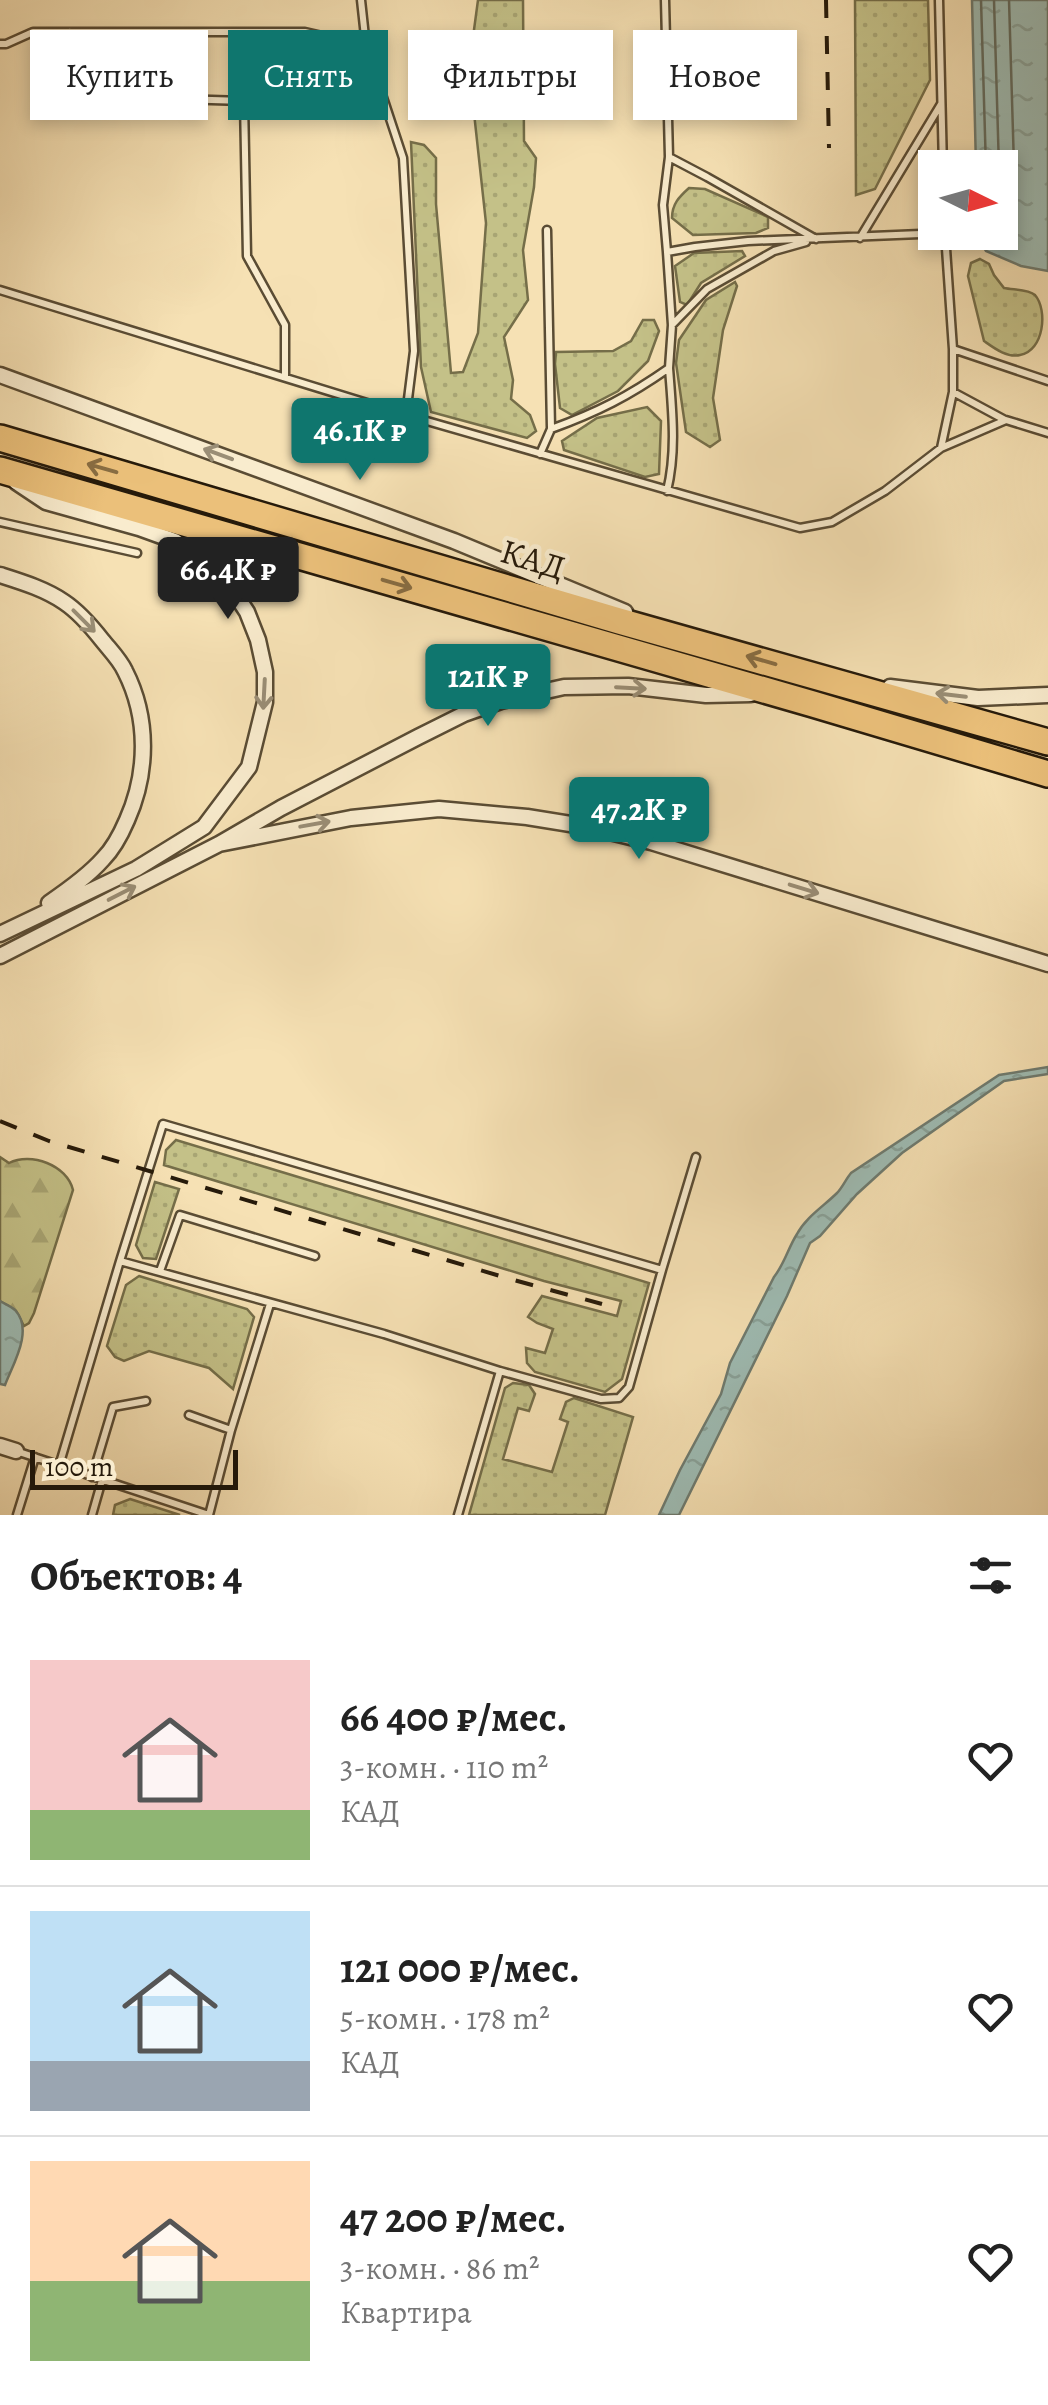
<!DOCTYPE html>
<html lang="ru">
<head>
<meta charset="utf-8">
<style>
	:root { --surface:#fff; --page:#f2f2f2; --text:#222; --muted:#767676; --line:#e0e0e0; --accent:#0f766e }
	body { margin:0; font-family:Alegreya,serif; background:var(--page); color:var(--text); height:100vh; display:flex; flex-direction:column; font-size:38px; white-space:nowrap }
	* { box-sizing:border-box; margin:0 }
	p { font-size:32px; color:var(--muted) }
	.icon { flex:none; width:55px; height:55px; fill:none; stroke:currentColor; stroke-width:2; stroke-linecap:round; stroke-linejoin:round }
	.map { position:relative; height:1515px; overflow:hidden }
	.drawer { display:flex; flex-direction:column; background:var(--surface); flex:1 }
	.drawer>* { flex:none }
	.guide { position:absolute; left:30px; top:30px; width:990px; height:90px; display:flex; gap:20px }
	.needle { width:65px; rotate:95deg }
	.buttons { position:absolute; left:918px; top:150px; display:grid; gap:20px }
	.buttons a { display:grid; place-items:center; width:100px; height:100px; border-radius:0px; background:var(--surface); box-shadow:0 5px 15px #0003; font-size:50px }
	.scale { position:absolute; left:30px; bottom:25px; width:208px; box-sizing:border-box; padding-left:10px; border:5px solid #261a0a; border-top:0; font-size:28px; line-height:35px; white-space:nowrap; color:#261a0a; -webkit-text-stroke:8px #f9ecce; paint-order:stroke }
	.price { position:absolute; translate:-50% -85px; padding:0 22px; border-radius:10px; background:var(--accent); color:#fff; font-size:32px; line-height:65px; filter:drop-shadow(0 2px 5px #0008) }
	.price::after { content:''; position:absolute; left:50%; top:60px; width:30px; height:22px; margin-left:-15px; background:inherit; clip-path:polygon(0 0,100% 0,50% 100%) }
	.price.on { background:#222; color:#fff }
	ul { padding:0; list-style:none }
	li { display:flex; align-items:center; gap:30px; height:250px; padding:0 30px }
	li+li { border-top:2px solid var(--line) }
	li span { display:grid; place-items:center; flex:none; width:280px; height:200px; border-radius:0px; color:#555 }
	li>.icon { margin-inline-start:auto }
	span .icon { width:120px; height:120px; fill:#fffc; stroke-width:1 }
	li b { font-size:42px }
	h2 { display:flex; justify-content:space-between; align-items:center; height:120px; padding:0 30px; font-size:42px }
	.pill { padding:0 35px; border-radius:0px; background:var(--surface); box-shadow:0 5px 15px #0003; font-size:35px; line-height:90px }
	.pill.on { background:var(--accent); color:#fff }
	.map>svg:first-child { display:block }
	.grass { fill:url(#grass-dots); stroke:#756e49; stroke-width:2.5 }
	.forest { fill:url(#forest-firs); stroke:#756e49; stroke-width:2.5 }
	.water { fill:url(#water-ripples); stroke:#6e7b70; stroke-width:2.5 }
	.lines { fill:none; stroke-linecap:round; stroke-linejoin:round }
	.shore { stroke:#626b5f; stroke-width:2.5 }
	.service-casing { stroke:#5a4c34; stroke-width:11 }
	.minor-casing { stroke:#5a4c34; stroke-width:19 }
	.motorway-casing { stroke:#261a0a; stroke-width:30 }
	.service { stroke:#f9ecce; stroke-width:6 }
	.minor { stroke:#f9ecce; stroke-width:14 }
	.motorway { stroke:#ebc07a; stroke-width:25 }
	.rail { stroke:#261a0a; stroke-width:4; stroke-dasharray:18 18; stroke-linecap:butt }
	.oneway { stroke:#9a8e76 }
	.oneway2 { stroke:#886d42 }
	.labels { text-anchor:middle; stroke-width:9; stroke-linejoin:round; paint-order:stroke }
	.street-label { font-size:35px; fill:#261a0a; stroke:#f9ecce }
</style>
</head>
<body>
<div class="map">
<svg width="1048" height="1515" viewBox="0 0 1048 1515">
	<defs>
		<pattern id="grass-dots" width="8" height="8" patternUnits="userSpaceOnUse" patternTransform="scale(2.5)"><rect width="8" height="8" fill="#c4c188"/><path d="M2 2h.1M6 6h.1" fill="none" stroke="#a8a574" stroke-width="1.8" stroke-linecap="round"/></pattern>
		<pattern id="forest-firs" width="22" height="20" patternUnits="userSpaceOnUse" patternTransform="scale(2.5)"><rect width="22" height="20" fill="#c4c188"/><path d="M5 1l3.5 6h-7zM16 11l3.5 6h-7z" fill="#a8a574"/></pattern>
		<pattern id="water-ripples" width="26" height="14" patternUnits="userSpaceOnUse" patternTransform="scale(2.5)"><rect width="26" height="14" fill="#9ebcb4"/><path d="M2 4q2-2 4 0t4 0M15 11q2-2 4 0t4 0" fill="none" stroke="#88a199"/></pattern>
	</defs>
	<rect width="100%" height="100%" fill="#f6e1b4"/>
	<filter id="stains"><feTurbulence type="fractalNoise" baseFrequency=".002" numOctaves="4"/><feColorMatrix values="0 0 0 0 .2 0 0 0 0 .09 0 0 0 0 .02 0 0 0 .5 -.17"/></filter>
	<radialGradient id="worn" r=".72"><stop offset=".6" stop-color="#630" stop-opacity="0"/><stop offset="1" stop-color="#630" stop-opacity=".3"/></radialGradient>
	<!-- grass -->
	<path class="grass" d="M 478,0 L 523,0 L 524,141 L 536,158 L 534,187 L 523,250 L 528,300 L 504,337 L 513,380 L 511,399 L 530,415 L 536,431 L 527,438 L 431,412 L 421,367 L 411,142 L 424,145 L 436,158 L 436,204 L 451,373 L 463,372 L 478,333 L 486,223 L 469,67 Z
		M 855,0 L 928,0 L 930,80 L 875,189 L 856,195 Z
		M 689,188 L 705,189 L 768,217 L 768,228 L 756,233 L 693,235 L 672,218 C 672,204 679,197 689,188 Z
		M 742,251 L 745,256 L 701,283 L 687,305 L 680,302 L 675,266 L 694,253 Z
		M 980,259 L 989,264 L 994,275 L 1004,288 C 1014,290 1028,289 1035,295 C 1048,310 1044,351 1020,355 C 1007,358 994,348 984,341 L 968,276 L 971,263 Z
		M 735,282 L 737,286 L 723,330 L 713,398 L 720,440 L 710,447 L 686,432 L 676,363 L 679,340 L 706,300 Z
		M 643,320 L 654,320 L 659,331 L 648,361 L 618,391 L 572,415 L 560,408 L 555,364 L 556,352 L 613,351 L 631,341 Z
		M 647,407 L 661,421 L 659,474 L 645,477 L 564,450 L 562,441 L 597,418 Z
		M 176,1140 L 649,1283 L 622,1379 L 605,1392 L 535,1372 L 527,1363 L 526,1348 L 545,1353 L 553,1329 L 537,1323 L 528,1317 L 542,1296 L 617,1316 L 621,1301 L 544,1281 L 164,1165 L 166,1150 Z
		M 155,1182 L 179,1189 L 156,1259 L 143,1258 L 136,1245 Z
		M 139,1276 L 247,1309 L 254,1317 L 233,1389 L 209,1368 L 149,1351 L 124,1361 L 115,1357 L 107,1346 L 126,1285 Z
		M 513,1383 L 529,1385 L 535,1394 L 529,1411 L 518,1408 L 503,1459 L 552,1472 L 568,1422 L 560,1419 L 566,1402 L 574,1398 L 633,1417 L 605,1515 L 469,1515 L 505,1388 Z
		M 130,1499 L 180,1515 L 113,1515 L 115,1505 Z"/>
	<!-- forest -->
	<path class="forest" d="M 0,1157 L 9,1163 C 31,1152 67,1165 73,1190 L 34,1313 L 29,1323 L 24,1326 L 16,1311 L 0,1301 Z"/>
	<!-- water -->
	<path class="water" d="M 972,0 L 1048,0 L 1048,271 L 1021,266 L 986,251 L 978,238 L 978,233 L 1000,232 L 1000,168 L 976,167 Z
		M 1048,1067 L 1048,1074 L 1004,1081 L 902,1153 L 857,1194 L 820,1236 L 810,1243 L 787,1296 L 679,1515 L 659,1515 L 680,1470 L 721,1394 L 730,1363 L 774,1277 C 785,1263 788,1248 797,1234 C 806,1217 824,1206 837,1193 C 842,1188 846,1179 851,1173 L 999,1075 Z
		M 0,1301 C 5,1304 11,1306 15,1310 C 34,1330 13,1364 5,1385 L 0,1384 Z"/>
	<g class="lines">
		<!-- shore -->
		<path class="shore" d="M 981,0 L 986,168
			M 994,0 L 999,168
			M 1000,195 L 1010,181 L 1014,166 L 1009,0"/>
		<!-- service casing -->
		<g class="service-casing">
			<path id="service" d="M 361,0 L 366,46 L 403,158 L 414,351 L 406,415
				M 665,0 L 669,157 L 663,205 L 667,252
				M 939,0 L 943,168
				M 70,32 L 50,65 L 48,95 L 244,101 L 247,256 L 285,325 L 285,377
				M 0,44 L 6,44 L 33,32 L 305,32 L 366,46
				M 669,157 L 707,177 L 816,239
				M 547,230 L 551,428
				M 945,234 L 953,349 L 953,392 L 1005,420
				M 860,238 L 941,104
				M 0,290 L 406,415 L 800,528 L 832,522 L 885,491 L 941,448 L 1006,420 L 1048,433
				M 672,325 L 707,289 L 774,251 L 806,242
				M 953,349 L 1048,381
				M 941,448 L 953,392
				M 540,454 L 551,429 C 598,412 629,396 669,368 L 672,325 L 667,252 L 695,247 L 748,241 L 945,233
				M 667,491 C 677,450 672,409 669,368
				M 0,522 L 137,553
				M 120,1261 L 384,1334 L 500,1371
				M 662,1270 L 696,1157
				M 160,1271 L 180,1215 L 315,1256
				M 189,1415 L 231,1430
				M 16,1451 L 209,1515
				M 59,1466 L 120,1261 L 163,1124 L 662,1270 L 629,1387 L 619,1398 L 601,1399 L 500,1371 L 458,1515
				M 92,1477 L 113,1407 L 146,1401
				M 17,1515 L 35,1457
				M 92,1515 L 102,1480
				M 209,1515 L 231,1430 L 270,1304"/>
		</g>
		<!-- minor casing -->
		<g class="minor-casing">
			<path id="minor" d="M 0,375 L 454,541 L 625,612
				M 0,575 C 22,582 45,589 64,602 C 79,612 91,626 102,640 C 110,650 120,660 125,671 C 149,718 148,773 127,820 C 121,834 114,848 103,859 C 88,876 68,890 49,903
				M 890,687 L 978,698 L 1048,695
				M 219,844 L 351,818 L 439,809 L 527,817 L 589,827 L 651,842 L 1048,964
				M 0,934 L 136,869 L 204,827 L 249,767 L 265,702 L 265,672 L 258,640 L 247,612 L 228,583 L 200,558 L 175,541 L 139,528 L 46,502 L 16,482
				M 0,956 L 219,844 L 281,808 L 418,737 L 464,714 L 501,701 L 564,687 L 628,686 L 706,695 L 751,694
				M 0,1446 L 16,1451"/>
		</g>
		<!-- motorway casing -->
		<g class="motorway-casing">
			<path id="motorway" d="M 0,438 L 619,621 L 1048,742
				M 0,470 L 813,704 L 1048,774"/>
		</g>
		<!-- service -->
		<use href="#service" class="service"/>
		<!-- minor -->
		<use href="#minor" class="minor"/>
		<!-- motorway -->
		<use href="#motorway" class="motorway"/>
		<!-- rail -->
		<path class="rail" d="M 826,0 L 829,148
			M 0,1121 L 49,1141 L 510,1279 L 602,1304"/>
	</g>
	<!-- one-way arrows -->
	<defs><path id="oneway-shaft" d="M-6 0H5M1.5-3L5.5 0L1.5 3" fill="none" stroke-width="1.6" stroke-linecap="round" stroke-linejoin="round" transform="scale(2.5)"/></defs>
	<g class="oneway">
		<use href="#oneway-shaft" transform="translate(218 454) rotate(-160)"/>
		<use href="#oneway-shaft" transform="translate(84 621) rotate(45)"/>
		<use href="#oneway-shaft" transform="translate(631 688) rotate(3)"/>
		<use href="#oneway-shaft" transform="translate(264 694) rotate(93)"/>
		<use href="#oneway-shaft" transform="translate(951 695) rotate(-173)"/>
		<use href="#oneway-shaft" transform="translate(315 824) rotate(-10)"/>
		<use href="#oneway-shaft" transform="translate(804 889) rotate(17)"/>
		<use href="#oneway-shaft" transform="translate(122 893) rotate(-27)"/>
	</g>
	<g class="oneway2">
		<use href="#oneway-shaft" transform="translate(102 468) rotate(-164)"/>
		<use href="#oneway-shaft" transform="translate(397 584) rotate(16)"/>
		<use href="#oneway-shaft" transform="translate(761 660) rotate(-164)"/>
	</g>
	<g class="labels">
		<!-- street labels -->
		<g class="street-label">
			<text transform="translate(533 559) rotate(17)" y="12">КАД</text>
		</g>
	</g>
	<rect width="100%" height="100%" filter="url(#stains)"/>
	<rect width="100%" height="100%" fill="url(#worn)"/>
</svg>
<div class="buttons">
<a><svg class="needle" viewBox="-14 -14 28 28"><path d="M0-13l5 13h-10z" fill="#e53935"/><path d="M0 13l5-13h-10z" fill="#767676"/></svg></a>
</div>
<div class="scale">100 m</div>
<b class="price" style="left:360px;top:483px">46.1K ₽</b>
<b class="price on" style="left:228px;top:622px">66.4K ₽</b>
<b class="price" style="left:488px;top:729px">121K ₽</b>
<b class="price" style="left:639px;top:862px">47.2K ₽</b>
<div class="guide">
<a class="pill">Купить</a>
<a class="pill on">Снять</a>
<a class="pill">Фильтры</a>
<a class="pill">Новое</a>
</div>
</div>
<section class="drawer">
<h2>Объектов: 4<svg class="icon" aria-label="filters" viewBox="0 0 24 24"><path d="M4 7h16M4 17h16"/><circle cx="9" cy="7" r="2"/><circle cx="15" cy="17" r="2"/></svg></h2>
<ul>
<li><span style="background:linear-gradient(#f6c9c9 75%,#8fb573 0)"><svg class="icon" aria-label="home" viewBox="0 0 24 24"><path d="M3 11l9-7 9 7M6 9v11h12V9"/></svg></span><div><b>66 400 ₽/мес.</b><p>3-комн. · 110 m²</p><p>КАД</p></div><svg class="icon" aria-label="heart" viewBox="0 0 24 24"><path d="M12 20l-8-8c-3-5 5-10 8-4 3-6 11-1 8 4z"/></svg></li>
<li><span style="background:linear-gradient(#bfe0f5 75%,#9aa5b1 0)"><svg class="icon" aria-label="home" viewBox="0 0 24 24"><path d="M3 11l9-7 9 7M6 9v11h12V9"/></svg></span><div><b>121 000 ₽/мес.</b><p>5-комн. · 178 m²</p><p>КАД</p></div><svg class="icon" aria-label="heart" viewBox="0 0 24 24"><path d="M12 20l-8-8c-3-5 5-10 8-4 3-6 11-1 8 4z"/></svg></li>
<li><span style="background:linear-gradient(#ffd9b3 60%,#8fb573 0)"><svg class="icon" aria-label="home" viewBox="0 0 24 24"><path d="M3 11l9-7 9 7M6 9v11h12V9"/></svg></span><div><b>47 200 ₽/мес.</b><p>3-комн. · 86 m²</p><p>Квартира</p></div><svg class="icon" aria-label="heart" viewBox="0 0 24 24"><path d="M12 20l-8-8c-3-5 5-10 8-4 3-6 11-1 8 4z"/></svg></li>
</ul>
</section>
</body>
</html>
